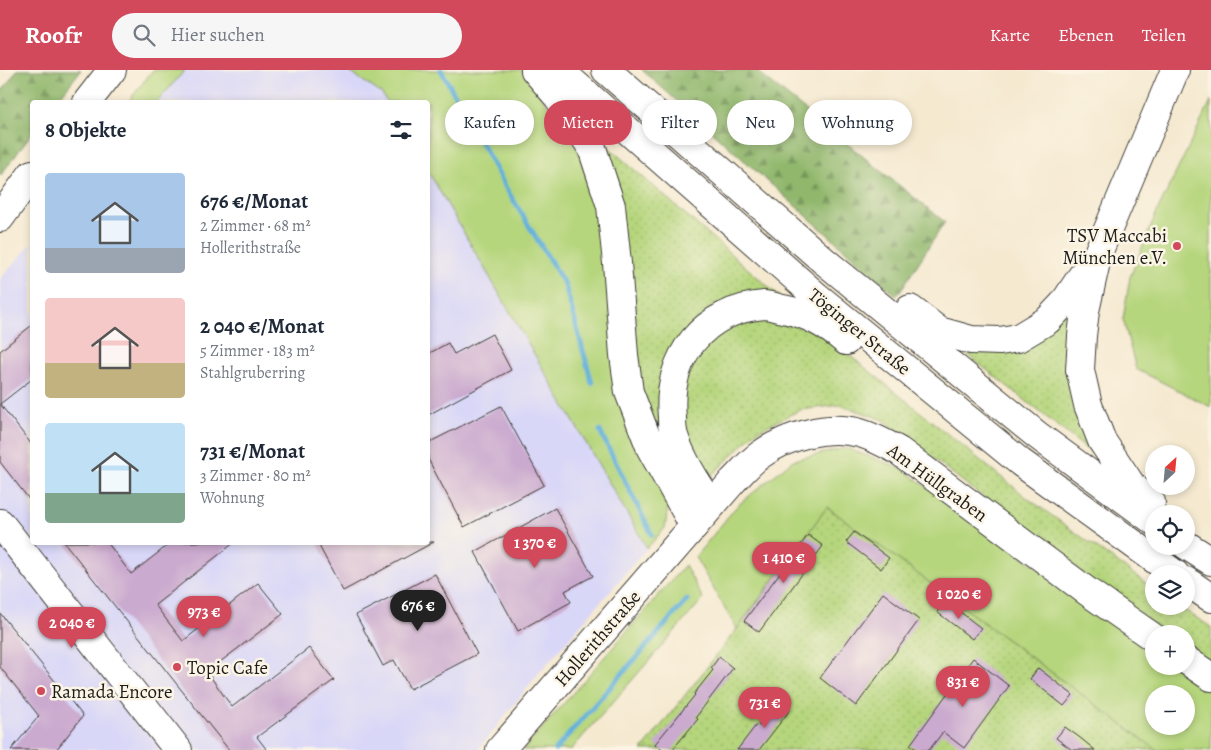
<!DOCTYPE html>
<html lang="de">
<head>
<meta charset="utf-8">
<style>
	:root { --surface:#fff; --page:#f6f6f7; --text:#1f2937; --muted:#747a83; --accent:#d1495b }
	body { margin:0; font-family:Alegreya,serif; background:var(--page); color:var(--text); height:100vh; display:flex; flex-direction:column; font-size:19px; white-space:nowrap }
	* { box-sizing:border-box; margin:0 }
	p { font-size:16px; color:var(--muted) }
	.icon { flex:none; width:28px; height:28px; fill:none; stroke:currentColor; stroke-width:2; stroke-linecap:round; stroke-linejoin:round }
	.map { position:relative; flex:1; overflow:hidden }
	.side { position:absolute; left:30px; top:30px; width:400px; height:445px; display:flex; flex-direction:column; background:var(--surface); border-radius:5px; box-shadow:0 2px 8px #0003 }
	.side>* { flex:none }
	.hud { position:absolute; left:445px; top:30px; width:475px; height:45px; display:flex; gap:10px }
	.needle { width:32px; rotate:26deg }
	.tools { position:absolute; left:1145px; top:375px; display:grid; gap:10px }
	.tools a { display:grid; place-items:center; width:50px; height:50px; border-radius:50%; background:var(--surface); box-shadow:0 2px 8px #0003; font-size:25px }
	.price { position:absolute; translate:-50% -42px; padding:0 11px; border-radius:18px; background:var(--accent); color:#fff; font-size:16px; line-height:32px; filter:drop-shadow(0 1px 2px #0008) }
	.price::after { content:''; position:absolute; left:50%; top:30px; width:15px; height:11px; margin-left:-8px; background:inherit; clip-path:polygon(0 0,100% 0,50% 100%) }
	.price.selected { background:#222; color:#fff }
	ul { padding:0; list-style:none }
	li { display:flex; align-items:center; gap:15px; height:125px; padding:0 15px }
	li span { display:grid; place-items:center; flex:none; width:140px; height:100px; border-radius:5px; color:#555 }
	li>.icon { margin-inline-start:auto }
	span .icon { width:60px; height:60px; fill:#fffc; stroke-width:1 }
	li b { font-size:21px }
	h2 { display:flex; justify-content:space-between; align-items:center; height:60px; padding:0 15px; font-size:21px }
	.pill { padding:0 18px; border-radius:22px; background:var(--surface); box-shadow:0 2px 8px #0003; font-size:18px; line-height:45px }
	.pill.selected { background:var(--accent); color:#fff }
	header { display:flex; align-items:center; gap:30px; box-sizing:border-box; height:70px; padding:0 25px; background:var(--accent); color:#fff }
	header strong { font-size:24px }
	nav { display:flex; gap:28px; margin-inline-start:auto; font-size:18px }
	.search { width:350px; height:45px; background:var(--page); display:flex; align-items:center; gap:12px; box-sizing:border-box; padding:0 18px; border-radius:28px; color:var(--muted); font-size:19px }
	.map>svg:first-child { display:block }
	.built { fill:#d9d7f8 }
	.grass { fill:url(#grass-dots); stroke:#69794c }
	.forest { fill:url(#forest-firs); stroke:#566a44 }
	.park { fill:#b6d67d; stroke:#69794c; fill-rule:evenodd }
	.lines { fill:none; stroke-linecap:round; stroke-linejoin:round }
	.stream { stroke:#60b0da; stroke-width:5 }
	.building { fill:#cbaacf }
	.secondary-casing { stroke:#3d3b37; stroke-width:30 }
	.highway-casing { stroke:#3d3b37; stroke-width:30 }
	.secondary { stroke:#fff; stroke-width:28 }
	.highway { stroke:#fff; stroke-width:28 }
	.poi-dot { fill:#d1495b; stroke:#fcf5e5; stroke-width:2 }
	.labels { text-anchor:middle; stroke-width:5; stroke-linejoin:round; paint-order:stroke }
	.poi-label { font-size:19px; fill:#1c1c1c; stroke:#fcf5e5; text-anchor:start }
	.street-label { font-size:19px; fill:#1c1c1c; stroke:#fcf5e5 }
</style>
</head>
<body>
<header>
<strong>Roofr</strong>
<div class="search"><svg class="icon" aria-label="search" viewBox="0 0 24 24"><circle cx="10" cy="10" r="6"/><path d="M15 15l6 6"/></svg>Hier suchen</div>
<nav><a>Karte</a><a>Ebenen</a><a>Teilen</a></nav>
</header>
<div class="map">
<svg width="1211" height="680" viewBox="0 0 1211 680">
	<defs>
		<pattern id="grass-dots" width="8" height="8" patternUnits="userSpaceOnUse" patternTransform="scale(1.25)"><rect width="8" height="8" fill="#b6d67d"/><path d="M2 2h.1M6 6h.1" fill="none" stroke="#9cb76b" stroke-width="1.8" stroke-linecap="round"/></pattern>
		<pattern id="forest-firs" width="22" height="20" patternUnits="userSpaceOnUse" patternTransform="scale(1.25)"><rect width="22" height="20" fill="#90b76c"/><path d="M5 1l3.5 6h-7zM16 11l3.5 6h-7z" fill="#759458"/></pattern>
	</defs>
	<rect width="100%" height="100%" fill="#fcf5e5"/>
	<filter id="ink" filterUnits="userSpaceOnUse"><feTurbulence type="fractalNoise" baseFrequency=".02" numOctaves="2"/><feDisplacementMap in="SourceGraphic" scale="10" xChannelSelector="R" yChannelSelector="G"/><feConvolveMatrix kernelMatrix="1 2 1 2 8 2 1 2 1" color-interpolation-filters="sRGB"/></filter>
	<filter id="wash" filterUnits="userSpaceOnUse"><feTurbulence type="fractalNoise" baseFrequency=".0096" numOctaves="4" result="noise"/><feDisplacementMap in="SourceGraphic" scale="20" xChannelSelector="R" yChannelSelector="G"/><feGaussianBlur stdDeviation="1.12" result="paint"/><feColorMatrix in="noise" values="0 0 0 0 0 0 0 0 0 0 0 0 0 0 0 0 0 1.4 0 .05"/><feComposite in="paint" operator="in"/></filter>
	<g filter="url(#wash)">
		<rect width="100%" height="100%" fill="#f5e9d0"/>
		<!-- built -->
		<path class="built" d="M 185,0 L 347,0 L 382,24 L 387,32 L 157,32 Z
			M 428,101 L 647,478 L 534,609 L 478,680 L 0,680 L 0,209 L 32,173 L 32,472 L 428,472 Z"/>
		<!-- grass -->
		<path class="grass" d="M 597,67 L 779,226 L 677,276 L 683,418 L 643,329 Z
			M 1079,225 L 1098,388 L 959,278 L 1006,280 Z
			M 761,246 L 823,264 L 1026,427 L 1154,519 L 1154,536 L 1178,536 L 1211,557 L 1211,593 L 1186,577 L 1186,564 L 1167,564 L 1071,496 L 884,350 L 841,335 L 800,340 L 757,361 L 709,408 L 703,407 L 679,349 L 688,292 L 706,268 L 732,255 Z
			M 827,437 L 1157,680 L 642,680 L 737,559 Z"/>
		<!-- forest -->
		<path class="forest" d="M 17,0 L 81,0 L 56,32 L 32,32 L 32,63 L 0,106 L 0,24 Z
			M 642,0 L 755,0 L 945,152 L 897,226 Z"/>
		<!-- park -->
		<path class="park" d="M 153,0 L 185,0 L 157,32 L 128,32 Z
			M 347,0 L 522,0 L 576,74 L 596,133 L 606,187 L 669,432 L 665,458 L 647,478 L 428,101 L 428,32 L 387,32 L 382,24 Z
			M 1211,31 L 1211,337 L 1136,299 L 1123,249 L 1130,207 L 1156,144 Z
			M 846,378 L 901,398 L 1154,582 L 1154,596 L 1176,596 L 1211,619 L 1211,680 L 1157,680 L 827,437 L 737,559 L 695,487 L 737,436 L 793,390 ZM 1154,624 L 1186,624 L 1186,656 L 1154,656 Z
			M 685,495 L 703,529 L 571,680 L 523,680 Z"/>
		<g class="lines">
			<!-- stream -->
			<path class="stream" d="M 441,0 L 506,118 L 565,215 L 592,313
				M 600,361 L 652,465
				M 555,680 L 687,530"/>
		</g>
		<g id="blocks">
			<!-- building -->
			<path class="building" d="M 32,255 L 32,309 L 0,334 L 32,375 L 32,433 L 0,392 L 0,281 Z
				M 492,264 L 511,300 L 428,345 L 428,284 L 448,273 L 454,284 Z
				M 501,336 L 544,415 L 464,457 L 428,389 L 428,373 Z
				M 555,438 L 593,506 L 565,521 L 571,532 L 518,561 L 475,482 Z
				M 854,462 L 889,488 L 881,499 L 846,472 Z
				M 808,465 L 823,476 L 759,562 L 744,551 Z
				M 64,472 L 107,472 L 131,504 L 172,472 L 235,472 L 155,535 L 183,571 L 258,513 L 283,544 L 207,602 L 232,637 L 309,578 L 334,610 L 257,667 L 267,680 L 229,680 Z
				M 317,472 L 434,472 L 343,521 Z
				M 435,504 L 477,584 L 410,619 L 394,590 L 383,596 L 356,545 Z
				M 883,523 L 919,550 L 856,636 L 820,608 Z
				M 946,531 L 981,558 L 972,569 L 937,542 Z
				M 0,543 L 83,646 L 56,680 L 11,680 L 39,646 L 0,597 Z
				M 719,587 L 733,598 L 696,647 L 698,649 L 672,680 L 662,680 L 655,674 L 695,625 L 694,624 L 713,600 L 711,598 Z
				M 973,588 L 1009,616 L 964,678 L 943,662 L 929,680 L 918,680 L 910,675 Z
				M 1038,598 L 1073,625 L 1064,636 L 1030,609 Z
				M 777,631 L 790,640 L 759,680 L 737,680 L 757,654 L 760,656 Z
				M 1065,657 L 1079,667 L 1095,680 L 1072,680 L 1056,668 Z"/>
		</g>
	</g>
	<g filter="url(#ink)">
		<use href="#blocks" fill-opacity="0" stroke="#3d3b37" stroke-width="1"/>
		<g class="lines">
			<!-- secondary casing -->
			<g class="secondary-casing">
				<path id="secondary" d="M 87,32 L 112,0
					M 0,148 L 32,104
					M 0,453 L 178,680
					M 1186,590 L 1211,607
					M 500,680 L 732,412 C 741,403 750,392 760,385 C 786,366 828,354 860,363 C 874,367 886,374 899,381 L 1088,522 L 1154,568"/>
			</g>
			<!-- highway casing -->
			<g class="highway-casing">
				<path id="highway" d="M 535,0 L 558,27 L 592,78 L 611,136 L 617,193 L 624,285 L 629,322 L 651,379 L 694,456
					M 559,0 L 814,224 L 1020,392 L 1175,504
					M 606,0 L 823,190 L 1037,365 L 1154,451
					M 910,239 L 939,261 L 971,270 L 1000,271 L 1018,268 L 1048,250 L 1064,233 L 1088,197
					M 1151,432 L 1132,416 L 1102,371 L 1088,335 L 1080,300 L 1082,266 L 1085,241 L 1098,183 L 1175,0
					M 712,435 C 697,414 682,391 674,366 C 672,360 672,353 672,347 C 666,287 704,240 764,235 C 770,235 777,238 783,239 C 809,244 825,254 846,271
					M 1186,475 L 1211,491
					M 1186,511 L 1211,528"/>
			</g>
			<!-- secondary -->
			<use href="#secondary" class="secondary"/>
			<!-- highway -->
			<use href="#highway" class="highway"/>
		</g>
	</g>
	<!-- markers -->
	<g class="poi-dot">
		<circle cx="1177" cy="176" r="5"/>
		<circle cx="177" cy="597" r="5"/>
		<circle cx="41" cy="621" r="5"/>
	</g>
	<g class="labels">
		<!-- poi labels -->
		<g class="poi-label">
			<text x="1167" y="172" text-anchor="end">TSV Maccabi<tspan x="1167" dy="22">München e.V.</tspan></text>
			<text x="187" y="604">Topic Cafe</text>
			<text x="51" y="628">Ramada Encore</text>
		</g>
		<!-- street labels -->
		<g class="street-label">
			<text transform="translate(860 261) rotate(39)" y="7">Töginger Straße</text>
			<text transform="translate(938 412) rotate(36)" y="7">Am Hüllgraben</text>
			<text transform="translate(597 568) rotate(-49)" y="7">Hollerithstraße</text>
		</g>
	</g>
</svg>
<div class="tools">
<a><svg class="needle" viewBox="-14 -14 28 28"><path d="M0-13l5 13h-10z" fill="#e53935"/><path d="M0 13l5-13h-10z" fill="#747a83"/></svg></a>
<a><svg class="icon" aria-label="locate" viewBox="0 0 24 24"><circle cx="12" cy="12" r="6"/><path d="M12 2v4M12 18v4M2 12h4M18 12h4"/></svg></a>
<a><svg class="icon" aria-label="layers" viewBox="0 0 24 24"><path d="M12 4l9 5-9 5-9-5zM3 14l9 5 9-5"/></svg></a>
<a>+</a>
<a>−</a>
</div>
<b class="price" style="left:535px;top:499px">1 370 €</b>
<b class="price" style="left:784px;top:514px">1 410 €</b>
<b class="price" style="left:959px;top:550px">1 020 €</b>
<b class="price selected" style="left:418px;top:562px">676 €</b>
<b class="price" style="left:204px;top:568px">973 €</b>
<b class="price" style="left:72px;top:579px">2 040 €</b>
<b class="price" style="left:963px;top:638px">831 €</b>
<b class="price" style="left:765px;top:659px">731 €</b>
<div class="hud">
<a class="pill">Kaufen</a>
<a class="pill selected">Mieten</a>
<a class="pill">Filter</a>
<a class="pill">Neu</a>
<a class="pill">Wohnung</a>
</div>
<section class="side">
<h2>8 Objekte<svg class="icon" aria-label="filters" viewBox="0 0 24 24"><path d="M4 7h16M4 17h16"/><circle cx="9" cy="7" r="2"/><circle cx="15" cy="17" r="2"/></svg></h2>
<ul>
<li><span style="background:linear-gradient(#a9c7e8 75%,#9aa5b1 0)"><svg class="icon" aria-label="home" viewBox="0 0 24 24"><path d="M3 11l9-7 9 7M6 9v11h12V9"/></svg></span><div><b>676 €/Monat</b><p>2 Zimmer · 68 m²</p><p>Hollerithstraße</p></div></li>
<li><span style="background:linear-gradient(#f6c9c9 65%,#c2b280 0)"><svg class="icon" aria-label="home" viewBox="0 0 24 24"><path d="M3 11l9-7 9 7M6 9v11h12V9"/></svg></span><div><b>2 040 €/Monat</b><p>5 Zimmer · 183 m²</p><p>Stahlgruberring</p></div></li>
<li><span style="background:linear-gradient(#bfe0f5 70%,#7fa58c 0)"><svg class="icon" aria-label="home" viewBox="0 0 24 24"><path d="M3 11l9-7 9 7M6 9v11h12V9"/></svg></span><div><b>731 €/Monat</b><p>3 Zimmer · 80 m²</p><p>Wohnung</p></div></li>
</ul>
</section>
</div>
</body>
</html>
